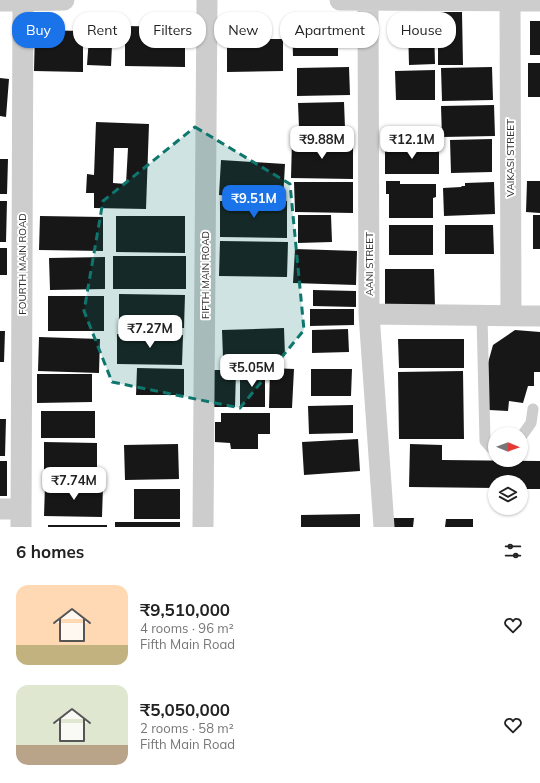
<!DOCTYPE html>
<html lang="en">
<head>
<meta charset="utf-8">
<style>
	:root { --surface:#fff; --page:#f2f2f2; --text:#222; --muted:#767676; --accent:#1a73e8 }
	body { margin:0; font-family:Mulish,sans-serif; background:var(--page); color:var(--text); height:100vh; display:flex; flex-direction:column; font-size:15px; white-space:nowrap }
	* { box-sizing:border-box; margin:0 }
	p { font-size:13px; color:var(--muted) }
	.icon { flex:none; width:22px; height:22px; fill:none; stroke:currentColor; stroke-width:2; stroke-linecap:round; stroke-linejoin:round }
	.map { position:relative; height:527px; overflow:hidden }
	.side { display:flex; flex-direction:column; background:var(--surface); flex:1 }
	.side>* { flex:none }
	.hud { position:absolute; left:12px; top:12px; width:516px; height:36px; display:flex; gap:8px }
	.needle { width:26px; rotate:91deg }
	.buttons { position:absolute; left:488px; top:427px; display:grid; gap:8px }
	.buttons a { display:grid; place-items:center; width:40px; height:40px; border-radius:50%; background:var(--surface); box-shadow:0 1px 3px #0004; font-size:20px }
	.price { position:absolute; translate:-50% -34px; padding:0 9px; border-radius:8px; background:#fff; color:#222; font-size:13px; line-height:26px; filter:drop-shadow(0 1px 2px #0008) }
	.price::after { content:''; position:absolute; left:50%; top:24px; width:12px; height:9px; margin-left:-6px; background:inherit; clip-path:polygon(0 0,100% 0,50% 100%) }
	.price.active { background:var(--accent); color:#fff }
	ul { padding:0; list-style:none }
	li { display:flex; align-items:center; gap:12px; height:100px; padding:0 16px }
	li span { display:grid; place-items:center; flex:none; width:112px; height:80px; border-radius:12px; color:#555 }
	li>.icon { margin-inline-start:auto }
	span .icon { width:48px; height:48px; fill:#fffc; stroke-width:1 }
	li b { font-size:17px }
	h2 { display:flex; justify-content:space-between; align-items:center; height:48px; padding:0 16px; font-size:17px }
	.pill { padding:0 14px; border-radius:16px; background:var(--surface); box-shadow:0 1px 3px #0004; font-size:14px; line-height:36px }
	.pill.active { background:var(--accent); color:#fff }
	.map>svg:first-child { display:block }
	.building { fill:#171717; fill-rule:evenodd }
	.lines { fill:none; stroke-linecap:round; stroke-linejoin:round }
	.service { stroke:#cdcdcd; stroke-width:11 }
	.minor { stroke:#cdcdcd; stroke-width:21 }
	.marked { fill:#0f766e; fill-opacity:0.2; stroke:#0f766e; stroke-width:3; stroke-dasharray:8 5; stroke-linejoin:round }
	.labels { text-anchor:middle; stroke-width:4; stroke-linejoin:round; paint-order:stroke }
	.street-label { font-size:10px; fill:#303030; stroke:#fff }
</style>
</head>
<body>
<div class="map">
<svg width="540" height="527" viewBox="0 0 540 527">
	<rect width="100%" height="100%" fill="#fff"/>
	<!-- building -->
	<path class="building" d="M 438,12 L 462,12 L 463,65 L 438,65 Z
		M 530,21 L 540,21 L 540,55 L 530,55 Z
		M 90,23 L 113,24 L 111,66 L 87,65 Z
		M 338,23 L 338,56 L 293,56 L 292,24 Z
		M 125,26 L 185,27 L 185,67 L 125,66 Z
		M 408,26 L 434,26 L 435,64 L 409,65 Z
		M 35,30 L 83,31 L 83,72 L 34,71 Z
		M 227,39 L 283,39 L 283,71 L 227,72 Z
		M 528,63 L 540,63 L 540,97 L 528,97 Z
		M 349,67 L 350,95 L 297,96 L 297,68 Z
		M 492,67 L 493,100 L 442,101 L 441,68 Z
		M 435,70 L 435,100 L 396,100 L 395,71 Z
		M 0,78 L 9,79 L 6,117 L 0,116 Z
		M 344,102 L 345,128 L 299,128 L 298,103 Z
		M 494,105 L 495,136 L 442,137 L 441,106 Z
		M 96,122 L 149,124 L 146,209 L 94,208 L 94,193 L 86,193 L 87,174 L 94,175 ZM 114,148 L 128,148 L 126,184 L 113,183 Z
		M 492,139 L 492,172 L 451,173 L 450,140 Z
		M 292,140 L 353,141 L 353,179 L 291,178 Z
		M 385,145 L 439,145 L 439,174 L 385,174 Z
		M 0,159 L 8,159 L 7,194 L 0,194 Z
		M 221,160 L 285,164 L 283,200 L 219,195 Z
		M 386,181 L 400,181 L 400,184 L 436,184 L 436,197 L 433,198 L 433,218 L 389,218 L 389,194 L 386,194 Z
		M 527,181 L 540,181 L 540,213 L 526,212 Z
		M 294,182 L 353,182 L 353,213 L 295,212 Z
		M 494,182 L 495,214 L 444,216 L 443,188 L 461,187 L 462,186 L 465,186 L 465,183 Z
		M 0,201 L 7,201 L 6,242 L 0,242 Z
		M 220,201 L 287,201 L 287,238 L 220,237 Z
		M 298,215 L 331,215 L 332,242 L 298,243 Z
		M 533,215 L 540,215 L 540,249 L 533,249 Z
		M 40,216 L 103,217 L 103,251 L 39,250 Z
		M 116,216 L 185,216 L 185,253 L 116,252 Z
		M 389,225 L 433,225 L 433,255 L 389,255 Z
		M 445,225 L 493,225 L 494,254 L 445,254 Z
		M 220,241 L 288,242 L 287,277 L 219,276 Z
		M 0,248 L 7,248 L 7,275 L 0,275 Z
		M 295,249 L 357,251 L 356,285 L 293,283 Z
		M 113,256 L 186,256 L 186,289 L 113,289 Z
		M 105,257 L 105,289 L 50,290 L 49,258 Z
		M 385,269 L 434,269 L 435,307 L 385,307 Z
		M 313,290 L 356,291 L 356,307 L 313,306 Z
		M 119,294 L 185,295 L 184,328 L 119,327 Z
		M 48,296 L 104,296 L 104,331 L 48,331 Z
		M 310,309 L 354,309 L 354,325 L 310,326 Z
		M 284,328 L 285,356 L 223,358 L 222,330 Z
		M 348,329 L 349,352 L 312,353 L 312,330 Z
		M 515,330 L 540,332 L 540,372 L 534,372 L 534,386 L 528,386 L 523,403 L 509,401 L 508,411 L 489,410 L 486,370 L 493,345 Z
		M 0,331 L 5,331 L 4,362 L 0,362 Z
		M 117,334 L 183,335 L 182,365 L 117,364 Z
		M 39,337 L 100,339 L 99,373 L 38,371 Z
		M 398,339 L 464,339 L 464,368 L 399,368 Z
		M 137,368 L 184,369 L 184,395 L 136,395 Z
		M 270,368 L 294,369 L 292,408 L 269,408 Z
		M 240,369 L 265,370 L 265,407 L 240,407 Z
		M 311,369 L 352,369 L 351,396 L 311,396 Z
		M 214,370 L 236,370 L 235,407 L 214,407 Z
		M 463,371 L 464,439 L 399,439 L 398,372 Z
		M 37,374 L 92,374 L 92,402 L 37,403 Z
		M 353,405 L 353,433 L 309,434 L 308,406 Z
		M 41,411 L 95,411 L 95,438 L 41,438 Z
		M 221,413 L 270,413 L 270,434 L 258,434 L 258,449 L 231,449 L 230,443 L 215,442 L 215,422 L 221,422 Z
		M 0,419 L 6,419 L 5,456 L 0,456 Z
		M 358,439 L 360,471 L 304,475 L 302,442 Z
		M 44,442 L 97,443 L 97,480 L 44,479 Z
		M 178,444 L 179,479 L 125,480 L 124,445 Z
		M 410,444 L 442,445 L 442,460 L 540,461 L 540,489 L 521,489 L 521,482 L 495,482 L 495,488 L 409,487 Z
		M 0,461 L 7,461 L 7,496 L 0,496 Z
		M 45,485 L 103,486 L 102,517 L 44,516 Z
		M 134,489 L 180,489 L 180,519 L 134,519 Z
		M 360,514 L 360,527 L 301,527 L 301,515 Z
		M 391,518 L 414,518 L 413,527 L 391,527 Z
		M 446,519 L 473,519 L 473,527 L 445,527 Z
		M 115,522 L 180,522 L 180,527 L 115,527 Z
		M 48,525 L 107,525 L 107,527 L 48,527 Z"/>
	<g class="lines">
		<!-- service -->
		<path class="service" d="M 482,316 L 485,441 L 491,448 L 495,450
			M 521,437 L 531,423 L 533,409"/>
		<!-- minor -->
		<path class="minor" d="M 340,0 L 540,1
			M 368,0 L 369,314 L 384,527
			M 510,0 L 511,316
			M 0,1 L 64,0
			M 369,314 L 540,316
			M 0,509 L 21,509
			M 21,527 L 23,0
			M 203,527 L 207,0"/>
	</g>
	<!-- marked area -->
	<path class="marked" d="M 195,127 L 290,184 L 304,330 L 240,408 L 112,382 L 84,311 L 103,201 Z"/>
	<g class="labels">
		<!-- street labels -->
		<g class="street-label">
			<text transform="translate(510 158) rotate(-90)" y="4">VAIKASI STREET</text>
			<text transform="translate(22 264) rotate(-90)" y="4">FOURTH MAIN ROAD</text>
			<text transform="translate(369 264) rotate(-90)" y="4">AANI STREET</text>
			<text transform="translate(205 275) rotate(-90)" y="4">FIFTH MAIN ROAD</text>
		</g>
	</g>
</svg>
<div class="buttons">
<a><svg class="needle" viewBox="-14 -14 28 28"><path d="M0-13l5 13h-10z" fill="#e53935"/><path d="M0 13l5-13h-10z" fill="#767676"/></svg></a>
<a><svg class="icon" aria-label="layers" viewBox="0 0 24 24"><path d="M12 4l9 5-9 5-9-5zM3 14l9 5 9-5"/></svg></a>
</div>
<b class="price" style="left:322px;top:160px">₹9.88M</b>
<b class="price" style="left:412px;top:160px">₹12.1M</b>
<b class="price active" style="left:254px;top:219px">₹9.51M</b>
<b class="price" style="left:150px;top:349px">₹7.27M</b>
<b class="price" style="left:252px;top:388px">₹5.05M</b>
<b class="price" style="left:74px;top:501px">₹7.74M</b>
<div class="hud">
<a class="pill active">Buy</a>
<a class="pill">Rent</a>
<a class="pill">Filters</a>
<a class="pill">New</a>
<a class="pill">Apartment</a>
<a class="pill">House</a>
</div>
</div>
<section class="side">
<h2>6 homes<svg class="icon" aria-label="filters" viewBox="0 0 24 24"><path d="M4 7h16M4 17h16"/><circle cx="9" cy="7" r="2"/><circle cx="15" cy="17" r="2"/></svg></h2>
<ul>
<li><span style="background:linear-gradient(#ffd9b3 75%,#c2b280 0)"><svg class="icon" aria-label="home" viewBox="0 0 24 24"><path d="M3 11l9-7 9 7M6 9v11h12V9"/></svg></span><div><b>₹9,510,000</b><p>4 rooms · 96 m²</p><p>Fifth Main Road</p></div><svg class="icon" aria-label="heart" viewBox="0 0 24 24"><path d="M12 20l-8-8c-3-5 5-10 8-4 3-6 11-1 8 4z"/></svg></li>
<li><span style="background:linear-gradient(#dfe7d0 75%,#b9a48a 0)"><svg class="icon" aria-label="home" viewBox="0 0 24 24"><path d="M3 11l9-7 9 7M6 9v11h12V9"/></svg></span><div><b>₹5,050,000</b><p>2 rooms · 58 m²</p><p>Fifth Main Road</p></div><svg class="icon" aria-label="heart" viewBox="0 0 24 24"><path d="M12 20l-8-8c-3-5 5-10 8-4 3-6 11-1 8 4z"/></svg></li>
</ul>
</section>
</body>
</html>
